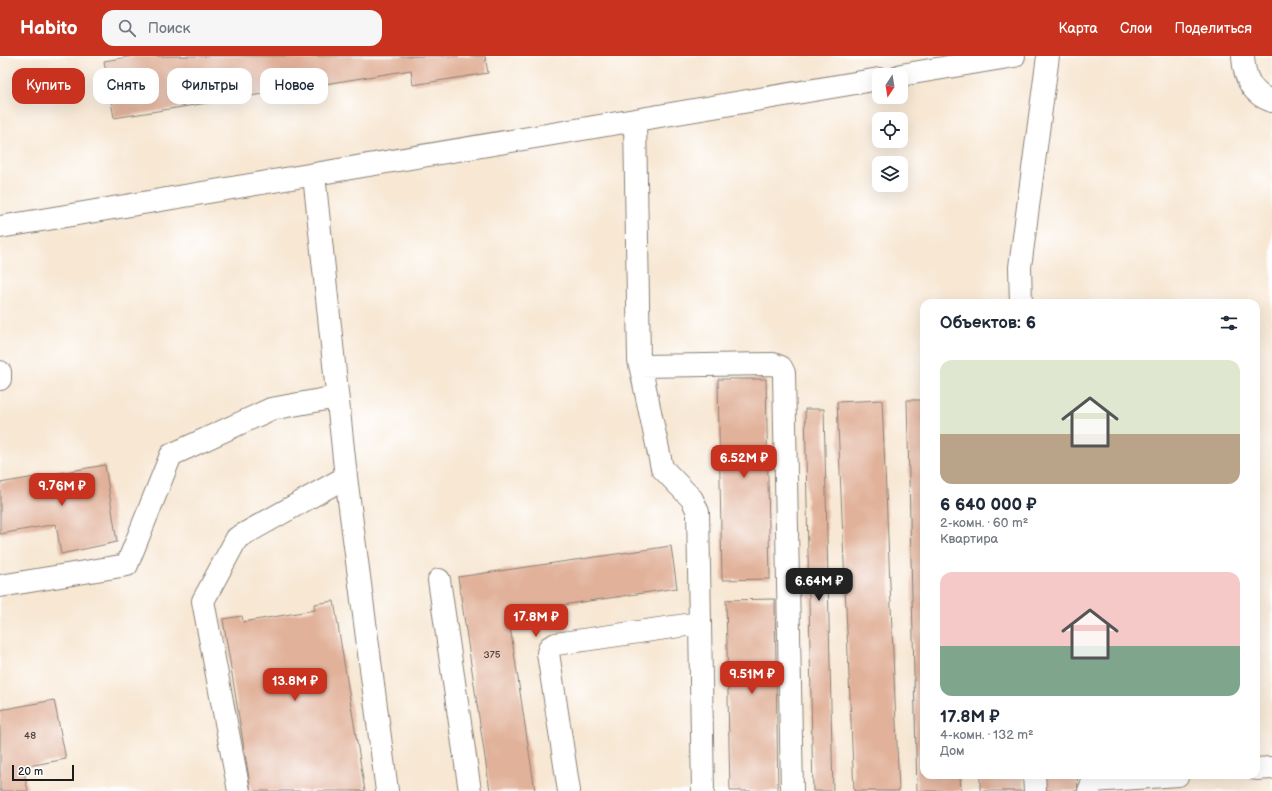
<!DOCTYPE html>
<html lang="ru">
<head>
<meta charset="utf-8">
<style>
	:root { --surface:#fff; --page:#f6f6f7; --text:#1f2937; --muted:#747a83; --accent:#c8321e }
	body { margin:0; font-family:"Balsamiq Sans",sans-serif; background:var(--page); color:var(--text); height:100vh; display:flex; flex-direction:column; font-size:15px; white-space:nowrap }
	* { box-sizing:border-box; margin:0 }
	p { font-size:13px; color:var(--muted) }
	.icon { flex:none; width:22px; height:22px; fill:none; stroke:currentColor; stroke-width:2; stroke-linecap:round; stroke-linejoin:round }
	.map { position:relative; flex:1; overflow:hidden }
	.panel { position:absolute; left:920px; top:243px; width:340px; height:480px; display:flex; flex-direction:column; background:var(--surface); border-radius:12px; box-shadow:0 4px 16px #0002 }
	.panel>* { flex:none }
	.top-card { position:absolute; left:12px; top:12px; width:380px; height:36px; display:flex; gap:8px }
	.needle { width:26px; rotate:192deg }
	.tools { position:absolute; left:872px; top:12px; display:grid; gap:8px }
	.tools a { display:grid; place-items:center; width:36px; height:36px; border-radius:8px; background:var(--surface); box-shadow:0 4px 16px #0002; font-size:20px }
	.scale { position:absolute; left:12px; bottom:10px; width:62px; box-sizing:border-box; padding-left:4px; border:2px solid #1c1c1c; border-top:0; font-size:11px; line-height:14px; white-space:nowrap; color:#1c1c1c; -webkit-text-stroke:3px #fff; paint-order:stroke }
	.price { position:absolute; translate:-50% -34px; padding:0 9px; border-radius:8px; background:var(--accent); color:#fff; font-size:13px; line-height:26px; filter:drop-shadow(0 1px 2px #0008) }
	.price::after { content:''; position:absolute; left:50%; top:24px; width:12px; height:9px; margin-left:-6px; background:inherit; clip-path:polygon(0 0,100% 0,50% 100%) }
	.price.active { background:#222; color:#fff }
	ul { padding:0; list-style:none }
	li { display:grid; align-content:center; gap:8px; height:212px; padding:0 20px }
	li span { display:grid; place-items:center; height:124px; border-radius:12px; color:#555 }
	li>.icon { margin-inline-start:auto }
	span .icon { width:72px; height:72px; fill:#fffc; stroke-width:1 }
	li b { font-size:17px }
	h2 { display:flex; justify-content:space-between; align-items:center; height:48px; padding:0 20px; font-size:17px }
	.pill { padding:0 14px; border-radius:12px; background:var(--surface); box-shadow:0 4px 16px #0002; font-size:14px; line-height:36px }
	.pill.active { background:var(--accent); color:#fff }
	header { display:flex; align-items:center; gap:24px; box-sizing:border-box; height:56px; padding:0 20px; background:var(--accent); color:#fff }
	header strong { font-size:19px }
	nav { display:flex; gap:22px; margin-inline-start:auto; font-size:14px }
	.search { width:280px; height:36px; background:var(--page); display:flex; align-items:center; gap:10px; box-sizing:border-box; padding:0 14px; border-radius:12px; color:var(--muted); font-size:15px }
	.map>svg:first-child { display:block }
	.building { fill:#e1b199 }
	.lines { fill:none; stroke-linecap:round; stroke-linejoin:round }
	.minor-casing { stroke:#8a8278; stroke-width:24 }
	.minor { stroke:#fff; stroke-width:22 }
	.labels { text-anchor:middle; stroke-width:3; stroke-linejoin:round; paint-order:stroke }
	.number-label { font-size:10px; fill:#4d413b }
</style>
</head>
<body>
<header>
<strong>Habito</strong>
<div class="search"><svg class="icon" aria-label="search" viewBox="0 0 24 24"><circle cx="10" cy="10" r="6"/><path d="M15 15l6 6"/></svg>Поиск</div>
<nav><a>Карта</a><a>Слои</a><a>Поделиться</a></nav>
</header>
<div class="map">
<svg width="1272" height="735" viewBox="0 0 1272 735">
	<rect width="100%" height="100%" fill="#fff"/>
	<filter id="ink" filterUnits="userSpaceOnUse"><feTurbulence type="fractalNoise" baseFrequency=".025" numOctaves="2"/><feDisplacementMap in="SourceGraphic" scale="8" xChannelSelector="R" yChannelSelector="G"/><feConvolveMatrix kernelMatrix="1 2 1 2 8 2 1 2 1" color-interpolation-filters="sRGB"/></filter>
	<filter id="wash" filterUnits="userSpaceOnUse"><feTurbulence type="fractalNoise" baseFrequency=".012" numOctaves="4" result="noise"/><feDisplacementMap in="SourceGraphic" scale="16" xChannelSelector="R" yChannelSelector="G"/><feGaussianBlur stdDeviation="0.9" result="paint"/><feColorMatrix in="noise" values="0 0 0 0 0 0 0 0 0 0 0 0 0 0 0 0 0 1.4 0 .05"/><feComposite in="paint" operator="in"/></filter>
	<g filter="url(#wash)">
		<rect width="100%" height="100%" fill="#f7e7d3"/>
		<g id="blocks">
			<!-- building -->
			<path class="building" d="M 134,0 L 485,0 L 488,17 L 413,29 L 411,14 L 114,62 L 104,5 Z
				M 718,323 L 766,323 L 770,523 L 722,524 Z
				M 882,344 L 899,735 L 854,735 L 837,346 Z
				M 907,344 L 924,344 L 924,719 L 960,719 L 961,735 L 917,735 Z
				M 805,353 L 824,353 L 833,735 L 813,735 Z
				M 105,409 L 117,486 L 61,498 L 56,468 L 0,478 L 0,427 Z
				M 671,490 L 677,532 L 508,557 L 535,735 L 490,735 L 458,521 Z
				M 775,543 L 778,735 L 730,735 L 726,544 Z
				M 334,545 L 365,735 L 251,735 L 223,563 L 242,560 L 243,566 L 315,554 L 314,548 Z
				M 54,644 L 66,703 L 23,711 L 28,735 L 0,735 L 0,654 Z
				M 980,719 L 1023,719 L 1024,735 L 980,735 Z
				M 1045,719 L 1077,719 L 1078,735 L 1046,735 Z"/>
		</g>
	</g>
	<g filter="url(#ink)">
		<use href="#blocks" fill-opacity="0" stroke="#8a8278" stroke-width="1"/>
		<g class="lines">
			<!-- minor casing -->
			<g class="minor-casing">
				<path id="minor" d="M 1243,0 C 1244,21 1251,38 1272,45
					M 901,19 L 1014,0
					M 635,65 L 639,304 L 662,412 L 692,443 L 698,456 L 703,735
					M 314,119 L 346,421 L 387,735
					M 0,171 L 879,23
					M 1021,247 L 1020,211 L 1048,0
					M 641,310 L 773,308 L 781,311 L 784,317 L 792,735
					M 0,316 L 0,323
					M 439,524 L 470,735
					M 0,530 L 127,509 L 171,399 L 271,353 L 337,341
					M 1256,713 L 1272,712
					M 1034,719 L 1035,735
					M 239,735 L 203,545 L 237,482 L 346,421
					M 569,735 L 548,597 L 550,591 L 556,588 L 700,567
					M 1089,735 L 1093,725 L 1178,719"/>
			</g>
			<!-- minor -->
			<use href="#minor" class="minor"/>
		</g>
	</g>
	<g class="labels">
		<!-- number labels -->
		<g class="number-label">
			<text x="492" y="602">375</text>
			<text x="30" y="683">48</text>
		</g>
	</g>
</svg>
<div class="tools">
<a><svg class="needle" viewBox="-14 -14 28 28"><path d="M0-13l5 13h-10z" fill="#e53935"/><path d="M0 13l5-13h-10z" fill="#747a83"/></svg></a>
<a><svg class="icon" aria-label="locate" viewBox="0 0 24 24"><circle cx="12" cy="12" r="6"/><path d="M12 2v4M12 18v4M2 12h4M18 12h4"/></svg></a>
<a><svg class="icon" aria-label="layers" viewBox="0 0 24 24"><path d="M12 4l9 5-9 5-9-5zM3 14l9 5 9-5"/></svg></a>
</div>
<div class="scale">20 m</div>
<b class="price" style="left:744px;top:423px">6.52M ₽</b>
<b class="price" style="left:62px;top:451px">9.76M ₽</b>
<b class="price active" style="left:819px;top:546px">6.64M ₽</b>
<b class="price" style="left:536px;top:582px">17.8M ₽</b>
<b class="price" style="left:752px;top:639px">9.51M ₽</b>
<b class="price" style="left:295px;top:646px">13.8M ₽</b>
<div class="top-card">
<a class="pill active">Купить</a>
<a class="pill">Снять</a>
<a class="pill">Фильтры</a>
<a class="pill">Новое</a>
</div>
<section class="panel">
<h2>Объектов: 6<svg class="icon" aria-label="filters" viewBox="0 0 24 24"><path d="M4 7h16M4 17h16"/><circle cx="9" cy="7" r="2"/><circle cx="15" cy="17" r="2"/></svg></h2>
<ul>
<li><span style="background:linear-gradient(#dfe7d0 60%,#b9a48a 0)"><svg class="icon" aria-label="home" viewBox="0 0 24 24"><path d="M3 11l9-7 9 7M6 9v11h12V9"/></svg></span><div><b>6 640 000 ₽</b><p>2-комн. · 60 m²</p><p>Квартира</p></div></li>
<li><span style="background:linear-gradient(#f6c9c9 60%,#7fa58c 0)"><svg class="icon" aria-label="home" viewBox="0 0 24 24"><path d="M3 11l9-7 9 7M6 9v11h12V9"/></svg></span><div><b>17.8M ₽</b><p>4-комн. · 132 m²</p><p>Дом</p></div></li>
</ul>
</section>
</div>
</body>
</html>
